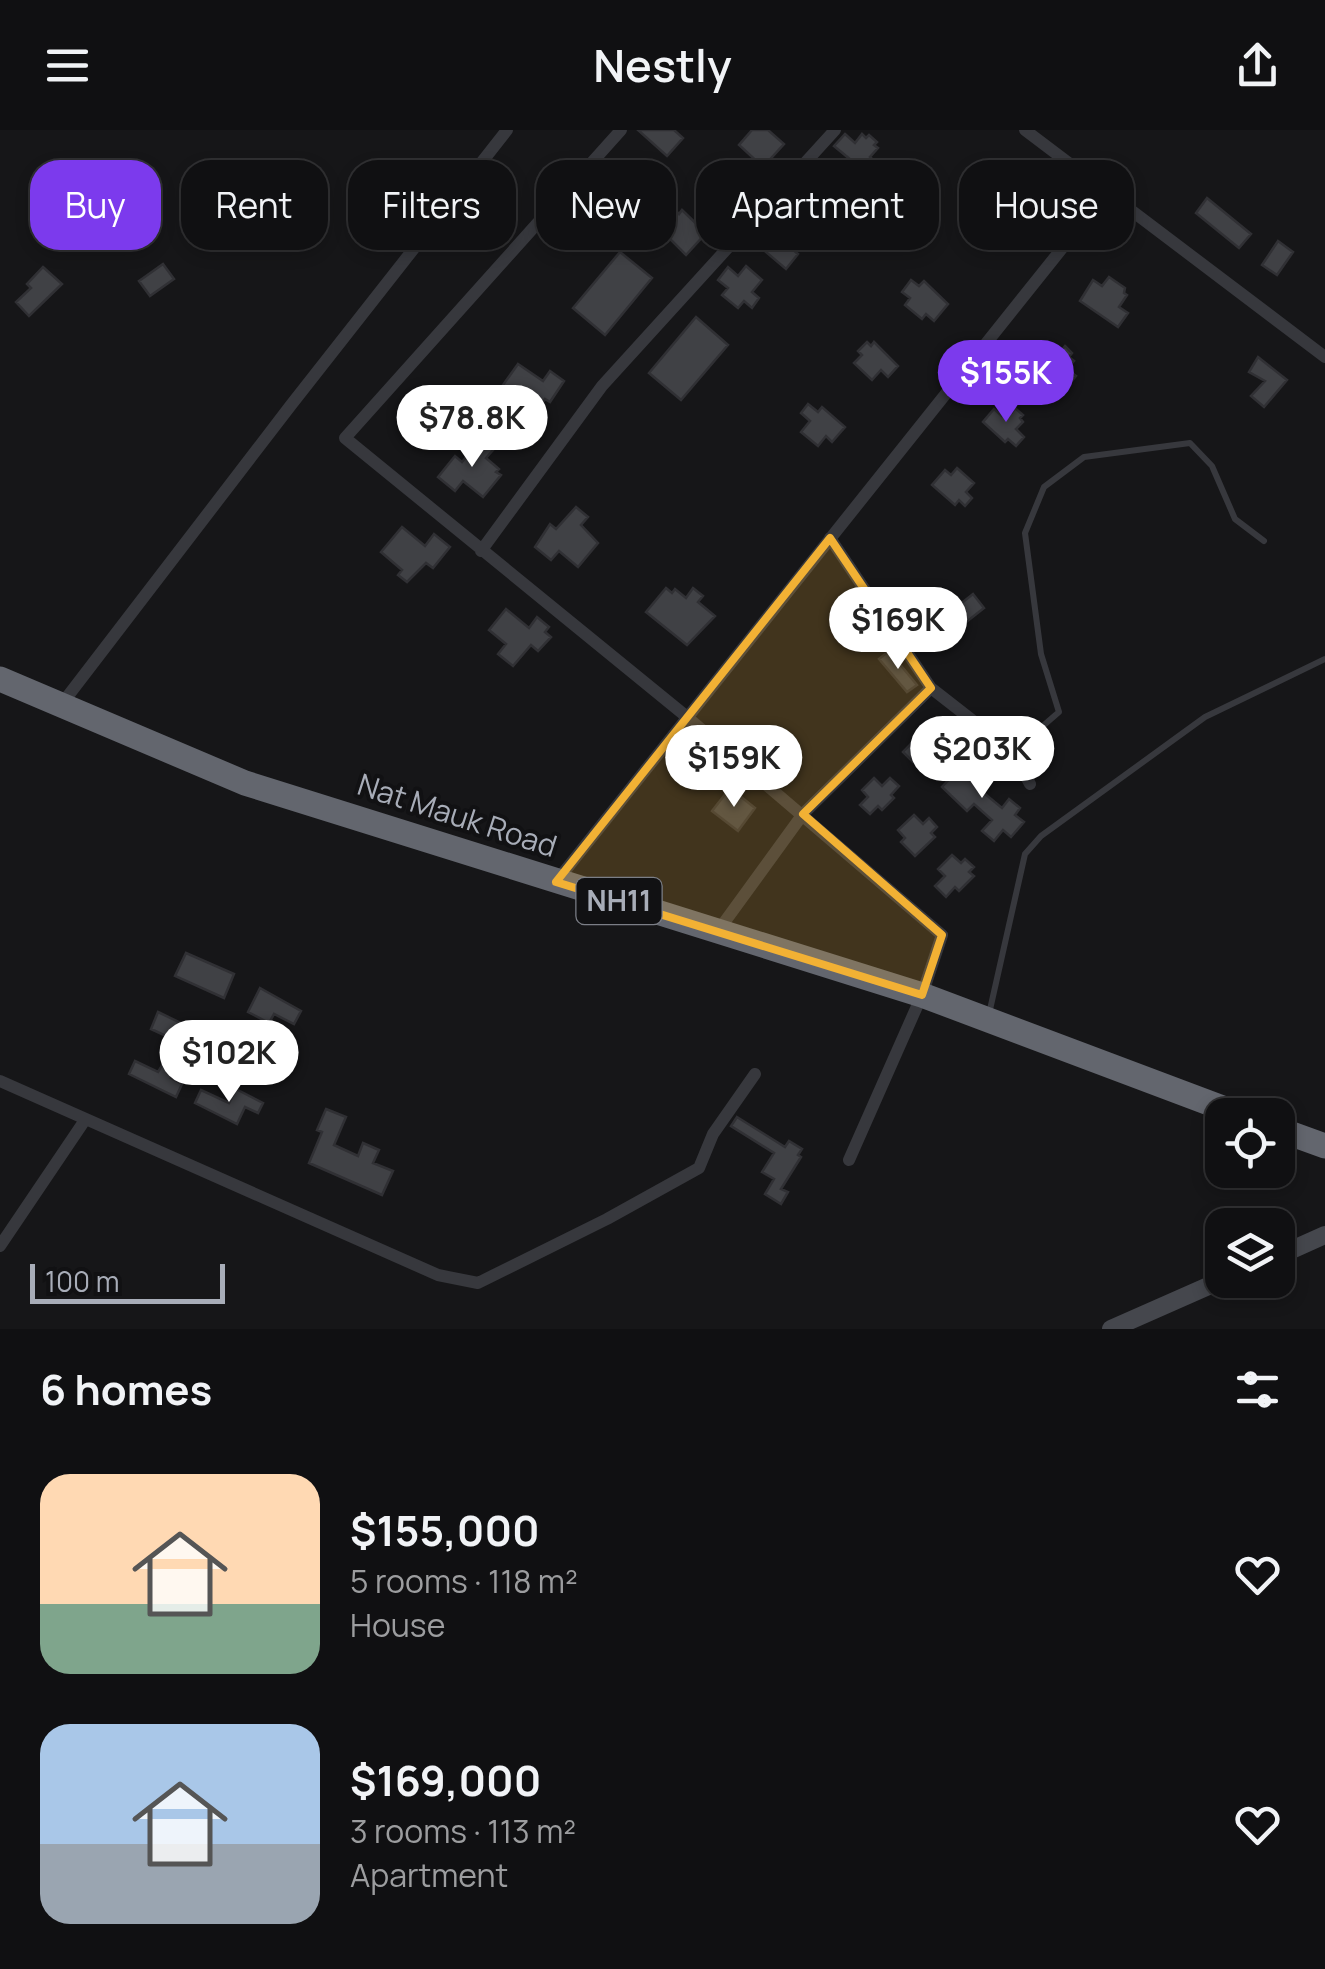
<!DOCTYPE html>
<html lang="en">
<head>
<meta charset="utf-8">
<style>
	:root { --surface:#101012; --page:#19191b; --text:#f1f3f6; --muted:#9c9d9f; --line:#303032; --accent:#7c3aed }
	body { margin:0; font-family:Manrope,sans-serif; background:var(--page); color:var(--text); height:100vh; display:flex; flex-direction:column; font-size:38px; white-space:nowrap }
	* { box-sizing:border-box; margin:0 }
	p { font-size:32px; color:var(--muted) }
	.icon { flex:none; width:55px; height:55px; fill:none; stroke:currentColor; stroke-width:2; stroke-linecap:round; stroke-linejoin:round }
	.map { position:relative; height:1199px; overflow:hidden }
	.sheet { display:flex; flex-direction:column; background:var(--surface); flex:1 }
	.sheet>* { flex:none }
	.guide { position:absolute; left:30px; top:30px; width:1265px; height:90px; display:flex; gap:20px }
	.buttons { position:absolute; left:1205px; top:968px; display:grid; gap:20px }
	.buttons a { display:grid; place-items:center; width:90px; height:90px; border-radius:20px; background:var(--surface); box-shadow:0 5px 15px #0003,0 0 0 2px var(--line); font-size:50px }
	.scale { position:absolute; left:30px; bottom:25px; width:195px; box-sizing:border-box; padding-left:10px; border:5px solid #a8adb8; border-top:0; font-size:28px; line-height:35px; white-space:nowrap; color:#a8adb8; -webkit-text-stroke:8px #111113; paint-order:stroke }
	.price { position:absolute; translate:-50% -85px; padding:0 22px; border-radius:35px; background:#fff; color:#222; font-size:32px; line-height:65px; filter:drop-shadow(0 2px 5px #0008) }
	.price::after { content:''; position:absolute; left:50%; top:60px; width:30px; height:22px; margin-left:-15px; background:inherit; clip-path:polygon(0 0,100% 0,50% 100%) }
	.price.on { background:var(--accent); color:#fff }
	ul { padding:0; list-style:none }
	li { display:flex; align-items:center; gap:30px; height:250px; padding:0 40px }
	li span { display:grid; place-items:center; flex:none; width:280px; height:200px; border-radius:30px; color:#555 }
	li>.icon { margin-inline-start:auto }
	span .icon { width:120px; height:120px; fill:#fffc; stroke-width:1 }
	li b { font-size:42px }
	h2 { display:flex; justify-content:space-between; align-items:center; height:120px; padding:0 40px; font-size:42px }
	.tag { padding:0 35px; border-radius:30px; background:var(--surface); box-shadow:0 5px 15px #0003,0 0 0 2px var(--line); font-size:35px; line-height:90px }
	.tag.on { background:var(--accent); color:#fff }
	header { display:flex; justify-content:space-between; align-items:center; height:130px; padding:0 40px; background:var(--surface); font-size:45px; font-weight:600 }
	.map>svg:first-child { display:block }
	.building { fill:#404145; stroke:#303034; stroke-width:2.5 }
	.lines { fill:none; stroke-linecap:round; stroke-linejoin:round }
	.lane { stroke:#37383d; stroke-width:6 }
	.street { stroke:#37383d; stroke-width:12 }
	.secondary { stroke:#45474d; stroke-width:18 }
	.highway { stroke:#63666e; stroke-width:25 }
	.marked { fill:#f2b134; fill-opacity:0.2; stroke:#f2b134; stroke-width:8; stroke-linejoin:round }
	.labels { text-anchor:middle; stroke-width:8; stroke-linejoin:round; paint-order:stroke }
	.shield { fill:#111113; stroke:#7b7e86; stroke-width:2.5 }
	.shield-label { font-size:28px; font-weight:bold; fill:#a8adb8 }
	.street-label { font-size:30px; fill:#a8adb8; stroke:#111113 }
</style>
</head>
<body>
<header><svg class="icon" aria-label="menu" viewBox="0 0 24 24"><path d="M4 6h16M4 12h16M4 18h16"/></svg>Nestly<svg class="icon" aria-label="share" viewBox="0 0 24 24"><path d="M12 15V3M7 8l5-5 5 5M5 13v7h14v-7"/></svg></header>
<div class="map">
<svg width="1325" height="1199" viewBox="0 0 1325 1199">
	<rect width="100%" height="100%" fill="#161618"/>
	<!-- building -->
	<path class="building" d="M 638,0 L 674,0 L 683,8 L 667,26 Z
		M 752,0 L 768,0 L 784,14 L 763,37 L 739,15 Z
		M 845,4 L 855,13 L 862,4 L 866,8 L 869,5 L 877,12 L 874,15 L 878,18 L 870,27 L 877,34 L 868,44 L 834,16 Z
		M 628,33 L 647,51 L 626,73 L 600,49 L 614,34 L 621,40 Z
		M 708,36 L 716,43 L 720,38 L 745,60 L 727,81 L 702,58 L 708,52 L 700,45 Z
		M 808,50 L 815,57 L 823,50 L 838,65 L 831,72 L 840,80 L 826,95 L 794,64 Z
		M 1207,68 L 1251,104 L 1239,118 L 1196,83 Z
		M 974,72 L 1010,99 L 1000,111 L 992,105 L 981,118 L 964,104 L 972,94 L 963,86 Z
		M 673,78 L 679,84 L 682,80 L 706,103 L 686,125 L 662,101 L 671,91 L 666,85 Z
		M 782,94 L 799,108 L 791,118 L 798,124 L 786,139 L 753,111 L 766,95 L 775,102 Z
		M 1278,111 L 1293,122 L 1277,145 L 1262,135 Z
		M 620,122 L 652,148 L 605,205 L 573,178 Z
		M 163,134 L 174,149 L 150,166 L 139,151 Z
		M 746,136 L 762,150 L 752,162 L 759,168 L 752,178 L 744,171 L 738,178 L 722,165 L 728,158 L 718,150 L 728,137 L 738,146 Z
		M 43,137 L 62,154 L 29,186 L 16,172 L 31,158 L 27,154 Z
		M 1109,147 L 1125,158 L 1124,163 L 1127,165 L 1119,177 L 1128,183 L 1118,197 L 1080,171 L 1093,150 L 1102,156 Z
		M 911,150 L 919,156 L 924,151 L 948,174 L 934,191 L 926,184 L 922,189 L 905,175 L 910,168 L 902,162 Z
		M 696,187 L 728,215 L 681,270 L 649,243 Z
		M 867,212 L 871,216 L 874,212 L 898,236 L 888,247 L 881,240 L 872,250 L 854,233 L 862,225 L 858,221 Z
		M 1065,216 L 1072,223 L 1069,227 L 1074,231 L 1067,239 L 1076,246 L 1066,258 L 1059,252 L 1055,257 L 1037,241 L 1041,237 L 1031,229 L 1041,217 L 1050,225 L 1057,217 L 1061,221 Z
		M 1258,227 L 1287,250 L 1264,277 L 1251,266 L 1265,251 L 1249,242 Z
		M 518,234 L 543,251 L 550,241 L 564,251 L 550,272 L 545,269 L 527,295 L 512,284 L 518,276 L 498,262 Z
		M 808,274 L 818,282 L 822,277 L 845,297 L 832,312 L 826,306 L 818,316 L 801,302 L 810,291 L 801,283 Z
		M 1015,278 L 1023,285 L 1020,288 L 1023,292 L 1016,299 L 1024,307 L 1016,316 L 1008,309 L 1005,312 L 983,292 L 994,279 L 1002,286 L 1009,279 L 1012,282 Z
		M 481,309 L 494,319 L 486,328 L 499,339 L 496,342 L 501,345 L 483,367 L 463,351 L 455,361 L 438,347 L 455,326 L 462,332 Z
		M 957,338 L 974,353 L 966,362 L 972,368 L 965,376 L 959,370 L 955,375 L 932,355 L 945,340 L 951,345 Z
		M 576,377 L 588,387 L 581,395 L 598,413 L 578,437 L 559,421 L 551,430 L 535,417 L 550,394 L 556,399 Z
		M 402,397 L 425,416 L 434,404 L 450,417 L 433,438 L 426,433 L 407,452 L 398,445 L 402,440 L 381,422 Z
		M 666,458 L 672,463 L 675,459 L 686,468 L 693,458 L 703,466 L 698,472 L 715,486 L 687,515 L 646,482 Z
		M 973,464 L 984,478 L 946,508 L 935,494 Z
		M 506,479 L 529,498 L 537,487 L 549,497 L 545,502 L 551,507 L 538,521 L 531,515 L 513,536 L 498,524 L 506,514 L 489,500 Z
		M 889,521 L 917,555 L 907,562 L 879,529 Z
		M 933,591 L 943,601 L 935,610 L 944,618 L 931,631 L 922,623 L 913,632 L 903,622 Z
		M 970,627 L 984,640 L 975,650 L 982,656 L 979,659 L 1002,678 L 1009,669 L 1020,678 L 1015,685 L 1024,692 L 1011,707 L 1003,700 L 994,711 L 982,701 L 992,690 L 974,674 L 967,681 L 942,657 Z
		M 874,648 L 882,656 L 890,648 L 899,656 L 891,665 L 894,668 L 882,680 L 878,676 L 870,684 L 860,675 L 868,667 L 862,660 Z
		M 730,658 L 755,678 L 738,701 L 712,681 Z
		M 914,685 L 923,694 L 929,688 L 937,697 L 931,703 L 935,707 L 915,726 L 901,712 L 905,708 L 898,700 Z
		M 952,725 L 961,733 L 965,729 L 974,737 L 969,742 L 974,746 L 959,761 L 955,757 L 946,767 L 935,756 L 945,746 L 938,739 Z
		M 186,823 L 234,844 L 224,868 L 175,846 Z
		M 260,858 L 301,881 L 294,894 L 274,884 L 269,893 L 248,882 Z
		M 158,882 L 206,905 L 199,922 L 189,917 L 171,948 L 182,954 L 176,967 L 129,944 L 135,931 L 158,942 L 177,911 L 151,899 Z
		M 236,959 L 263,973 L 258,983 L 245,977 L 237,994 L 195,973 L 201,960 L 229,973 Z
		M 326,979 L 346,987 L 334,1015 L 358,1026 L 363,1013 L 379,1020 L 373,1033 L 393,1041 L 382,1065 L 309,1033 L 322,1002 L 317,1000 Z
		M 737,987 L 785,1017 L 789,1011 L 802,1019 L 798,1025 L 801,1027 L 781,1059 L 788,1062 L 781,1074 L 765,1064 L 774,1049 L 762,1042 L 774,1023 L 731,996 Z"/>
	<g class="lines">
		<!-- lane -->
		<path class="lane" d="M 1014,621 L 1059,582 L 1041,524 L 1025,403 L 1044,357 L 1084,327 L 1190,313 L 1212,336 L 1235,389 L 1264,411
			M 989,884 L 1025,724 L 1041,706 L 1205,587 L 1325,529"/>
		<!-- street -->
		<path class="street" d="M 621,0 L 345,308 L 687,587 L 942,805 L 922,865 L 849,1030
			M 1025,0 L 1325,227
			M 830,408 L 931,558 L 1013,622 L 1030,654
			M 481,421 L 602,256 L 835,0
			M 61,575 L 291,275 L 507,0
			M 556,752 L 1107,62
			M 718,801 L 803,684 L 931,558
			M 0,951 L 438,1145 L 478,1153 L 607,1089 L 699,1038 L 713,1004 L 755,944
			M 0,1116 L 85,990"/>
		<!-- secondary -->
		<path class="secondary" d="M 1278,1126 L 1325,1105
			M 1111,1199 L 1222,1150"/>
		<!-- highway -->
		<path class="highway" d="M 0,549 L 245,653 L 922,865 L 1241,985
			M 1278,999 L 1325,1016"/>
	</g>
	<!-- marked area -->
	<path class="marked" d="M 830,408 L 931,558 L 803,684 L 942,805 L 922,865 L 556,752 Z"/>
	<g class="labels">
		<!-- shield labels -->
		<rect class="shield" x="576.5" y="748" width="85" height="46" rx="8"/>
		<g class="shield-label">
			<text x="619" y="781">NH11</text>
		</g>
		<!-- street labels -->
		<g class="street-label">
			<text transform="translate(457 686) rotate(18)" y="10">Nat Mauk Road</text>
		</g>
	</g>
</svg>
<div class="buttons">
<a><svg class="icon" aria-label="locate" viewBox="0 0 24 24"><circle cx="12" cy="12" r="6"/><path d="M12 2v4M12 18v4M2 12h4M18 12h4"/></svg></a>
<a><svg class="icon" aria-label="layers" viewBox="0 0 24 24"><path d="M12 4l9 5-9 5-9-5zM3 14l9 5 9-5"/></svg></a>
</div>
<div class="scale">100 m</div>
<b class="price on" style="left:1006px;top:295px">$155K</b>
<b class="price" style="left:472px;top:340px">$78.8K</b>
<b class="price" style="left:898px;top:542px">$169K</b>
<b class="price" style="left:982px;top:671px">$203K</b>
<b class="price" style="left:734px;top:680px">$159K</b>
<b class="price" style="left:229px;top:975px">$102K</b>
<div class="guide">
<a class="tag on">Buy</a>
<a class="tag">Rent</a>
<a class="tag">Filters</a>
<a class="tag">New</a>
<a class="tag">Apartment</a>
<a class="tag">House</a>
</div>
</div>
<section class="sheet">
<h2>6 homes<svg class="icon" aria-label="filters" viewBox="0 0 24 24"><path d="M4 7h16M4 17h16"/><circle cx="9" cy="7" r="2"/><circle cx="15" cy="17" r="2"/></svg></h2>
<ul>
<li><span style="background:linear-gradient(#ffd9b3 65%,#7fa58c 0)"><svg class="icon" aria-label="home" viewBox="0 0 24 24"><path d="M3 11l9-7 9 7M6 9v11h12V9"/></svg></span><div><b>$155,000</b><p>5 rooms · 118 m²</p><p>House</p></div><svg class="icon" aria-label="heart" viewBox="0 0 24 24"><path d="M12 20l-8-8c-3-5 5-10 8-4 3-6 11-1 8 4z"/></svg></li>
<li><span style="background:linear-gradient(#a9c7e8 60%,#9aa5b1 0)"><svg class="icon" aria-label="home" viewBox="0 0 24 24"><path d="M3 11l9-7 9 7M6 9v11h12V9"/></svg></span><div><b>$169,000</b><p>3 rooms · 113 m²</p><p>Apartment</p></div><svg class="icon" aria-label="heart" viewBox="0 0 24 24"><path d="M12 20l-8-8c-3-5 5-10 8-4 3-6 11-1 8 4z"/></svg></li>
</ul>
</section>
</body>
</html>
